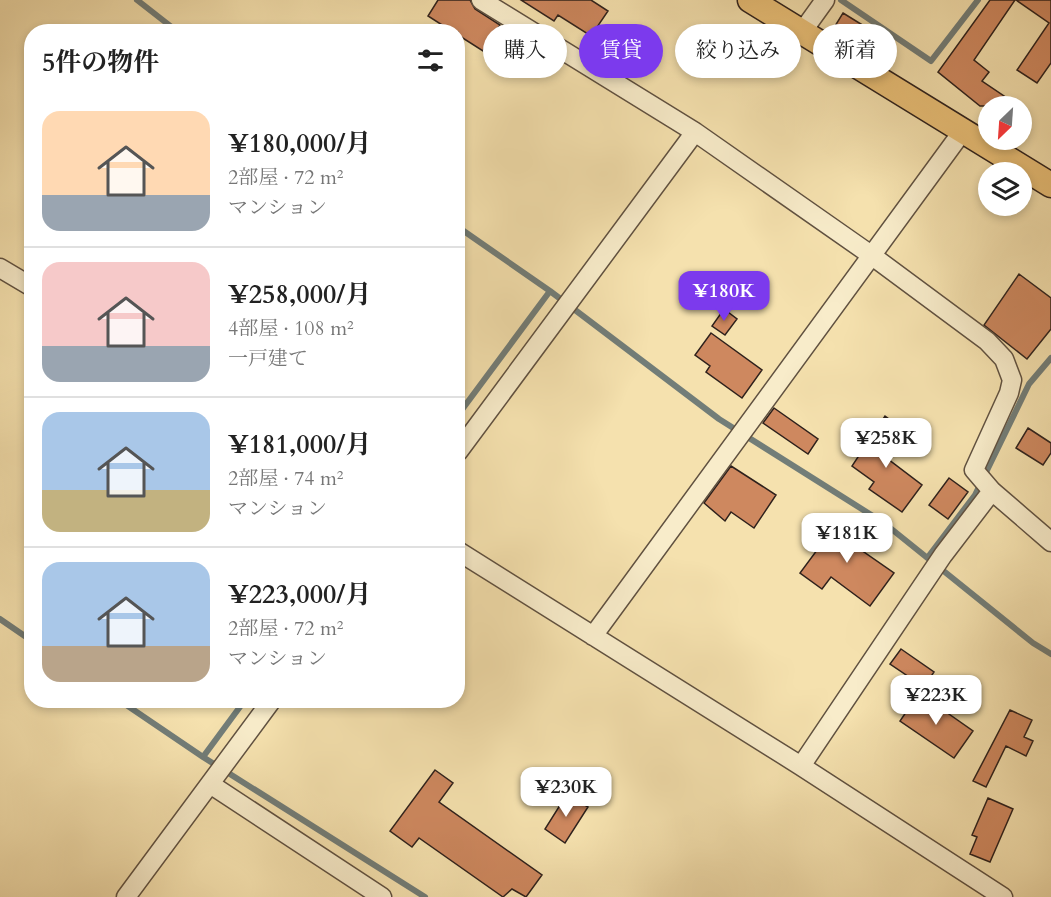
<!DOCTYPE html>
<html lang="ja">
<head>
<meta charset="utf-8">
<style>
	:root { --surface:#fff; --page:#f2f2f2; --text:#222; --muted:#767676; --line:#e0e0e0; --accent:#7c3aed }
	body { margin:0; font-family:Cardo,"Noto Serif JP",serif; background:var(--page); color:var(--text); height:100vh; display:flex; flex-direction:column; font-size:22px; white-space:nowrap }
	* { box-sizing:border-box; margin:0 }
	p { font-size:20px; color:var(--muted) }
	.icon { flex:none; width:33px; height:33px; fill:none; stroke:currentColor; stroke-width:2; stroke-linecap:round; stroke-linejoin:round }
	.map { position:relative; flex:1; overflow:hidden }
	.side { position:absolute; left:24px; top:24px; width:441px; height:684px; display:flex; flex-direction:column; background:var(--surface); border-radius:24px; box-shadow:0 3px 9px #0003 }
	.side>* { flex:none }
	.hud { position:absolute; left:483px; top:24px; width:477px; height:54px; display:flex; gap:12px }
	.needle { width:39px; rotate:205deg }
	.buttons { position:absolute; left:978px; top:96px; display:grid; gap:12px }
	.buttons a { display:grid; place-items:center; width:54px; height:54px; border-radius:50%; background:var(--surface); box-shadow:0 3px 9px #0003; font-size:30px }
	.price { position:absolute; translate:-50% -51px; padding:0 14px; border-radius:12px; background:#fff; color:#222; font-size:20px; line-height:39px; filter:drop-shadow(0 2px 3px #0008) }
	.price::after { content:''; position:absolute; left:50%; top:36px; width:18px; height:14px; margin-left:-9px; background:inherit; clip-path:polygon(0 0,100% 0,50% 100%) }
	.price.on { background:var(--accent); color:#fff }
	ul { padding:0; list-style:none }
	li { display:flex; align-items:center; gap:18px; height:150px; padding:0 18px }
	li+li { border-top:2px solid var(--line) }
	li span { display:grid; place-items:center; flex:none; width:168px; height:120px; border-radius:18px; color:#555 }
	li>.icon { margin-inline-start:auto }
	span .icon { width:72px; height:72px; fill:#fffc; stroke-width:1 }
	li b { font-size:26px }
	h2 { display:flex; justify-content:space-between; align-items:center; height:72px; padding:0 18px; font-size:26px }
	.pill { padding:0 21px; border-radius:27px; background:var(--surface); box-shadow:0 3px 9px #0003; font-size:21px; line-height:54px }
	.pill.on { background:var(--accent); color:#fff }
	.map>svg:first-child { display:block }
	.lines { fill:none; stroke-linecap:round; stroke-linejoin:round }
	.stream { stroke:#727d78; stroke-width:6 }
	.building { fill:#ce885f; stroke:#2e211c; stroke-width:1.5 }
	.minor-casing { stroke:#605140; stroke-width:21 }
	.major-casing { stroke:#2e211c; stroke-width:27 }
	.minor { stroke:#f8ecca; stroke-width:18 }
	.major { stroke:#eac077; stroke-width:24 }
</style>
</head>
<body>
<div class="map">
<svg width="1051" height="897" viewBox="0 0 1051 897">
	<rect width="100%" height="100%" fill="#f5e1ae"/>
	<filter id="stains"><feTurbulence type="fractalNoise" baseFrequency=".00333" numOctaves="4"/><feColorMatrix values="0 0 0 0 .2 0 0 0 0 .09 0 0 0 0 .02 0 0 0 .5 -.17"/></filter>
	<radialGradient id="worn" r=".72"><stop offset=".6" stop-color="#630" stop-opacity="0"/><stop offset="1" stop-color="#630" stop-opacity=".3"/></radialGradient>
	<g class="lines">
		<!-- stream -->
		<path class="stream" d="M 137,0 L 178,32
			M 841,0 L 931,61 L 978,0
			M 458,227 L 550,291 L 719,419 L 884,523 L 1033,643 L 1051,654
			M 458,415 L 550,291
			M 928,557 L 975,495 L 1029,384 L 1051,358
			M 0,619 L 32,641
			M 119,700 L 203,757 L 425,897
			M 203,757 L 245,700"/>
	</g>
	<!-- building -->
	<path class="building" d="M 438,0 L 470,0 L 475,9 L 500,25 L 483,51 L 458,35 L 458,32 L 453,32 L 428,16 Z
		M 521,0 L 591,0 L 608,11 L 591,36 L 558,15 L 554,21 Z
		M 990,0 L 1015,0 L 974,60 L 989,72 L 982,81 L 1019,106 L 980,106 L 938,72 Z
		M 1016,0 L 1051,0 L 1051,63 L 1037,83 L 1017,70 L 1049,23 Z
		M 843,13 L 890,42 L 880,56 L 835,26 Z
		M 1019,274 L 1051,298 L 1051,329 L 1027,359 L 984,325 Z
		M 724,309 L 737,319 L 725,335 L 712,326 Z
		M 711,333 L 762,370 L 742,398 L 706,372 L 710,366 L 695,355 Z
		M 774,408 L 818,439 L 808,454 L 763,423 Z
		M 885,416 L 900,427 L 884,450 L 891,455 L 888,459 L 922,485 L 902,512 L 869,489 L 874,482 L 852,466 Z
		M 1028,428 L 1051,443 L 1051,453 L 1043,465 L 1016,448 Z
		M 731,466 L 776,495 L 754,528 L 731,512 L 725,521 L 704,503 Z
		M 949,478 L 968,492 L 948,519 L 929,505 Z
		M 843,515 L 865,531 L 854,545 L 894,573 L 870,606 L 831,577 L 822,589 L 800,573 Z
		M 901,649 L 934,672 L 924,687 L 890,664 Z
		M 919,693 L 973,731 L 954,758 L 900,721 Z
		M 1010,710 L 1032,720 L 1024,737 L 1033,741 L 1026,756 L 1006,746 L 986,787 L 973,781 Z
		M 435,770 L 453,783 L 439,802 L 542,875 L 526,897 L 512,889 L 503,897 L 419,838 L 412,847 L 390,831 Z
		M 567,794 L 588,807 L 565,843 L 545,829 Z
		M 988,798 L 1013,809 L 990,862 L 970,854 L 977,837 L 972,835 Z"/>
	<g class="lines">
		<!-- minor casing -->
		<g class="minor-casing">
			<path id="minor" d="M 481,0 L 695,132 L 871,255 L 987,341 L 1004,359 L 1012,380 L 1009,393 L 974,470 L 992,491 L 1051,542
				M 802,32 L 825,0
				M 0,268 L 32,287
				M 458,452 L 695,132
				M 458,551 L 801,766 L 1003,897
				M 593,636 L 962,132
				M 801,766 L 943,555 L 992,491
				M 210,784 L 382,897
				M 126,897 L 272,700"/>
		</g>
		<!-- major casing -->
		<g class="major-casing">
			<path id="major" d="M 750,0 L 1051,185"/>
		</g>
		<!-- minor -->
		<use href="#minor" class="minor"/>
		<!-- major -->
		<use href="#major" class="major"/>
	</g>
	<rect width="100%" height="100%" filter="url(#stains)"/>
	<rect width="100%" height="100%" fill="url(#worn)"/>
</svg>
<div class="buttons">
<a><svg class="needle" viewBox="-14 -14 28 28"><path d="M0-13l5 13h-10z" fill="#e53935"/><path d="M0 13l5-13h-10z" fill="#767676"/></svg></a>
<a><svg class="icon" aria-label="layers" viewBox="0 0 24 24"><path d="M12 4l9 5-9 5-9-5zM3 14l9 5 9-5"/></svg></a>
</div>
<b class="price on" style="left:724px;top:322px">¥180K</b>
<b class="price" style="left:886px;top:469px">¥258K</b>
<b class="price" style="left:847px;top:564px">¥181K</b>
<b class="price" style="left:936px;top:726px">¥223K</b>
<b class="price" style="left:566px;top:818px">¥230K</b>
<div class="hud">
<a class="pill">購入</a>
<a class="pill on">賃貸</a>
<a class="pill">絞り込み</a>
<a class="pill">新着</a>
</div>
<section class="side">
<h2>5件の物件<svg class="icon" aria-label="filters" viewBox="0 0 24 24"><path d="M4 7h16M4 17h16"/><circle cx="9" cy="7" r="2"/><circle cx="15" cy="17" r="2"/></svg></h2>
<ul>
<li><span style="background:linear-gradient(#ffd9b3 70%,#9aa5b1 0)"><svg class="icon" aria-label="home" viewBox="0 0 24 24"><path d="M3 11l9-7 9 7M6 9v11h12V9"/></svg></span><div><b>¥180,000/月</b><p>2部屋 · 72 m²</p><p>マンション</p></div></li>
<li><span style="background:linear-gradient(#f6c9c9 70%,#9aa5b1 0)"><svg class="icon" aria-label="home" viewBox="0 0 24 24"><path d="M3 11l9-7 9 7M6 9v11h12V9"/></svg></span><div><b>¥258,000/月</b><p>4部屋 · 108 m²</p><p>一戸建て</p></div></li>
<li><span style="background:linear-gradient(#a9c7e8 65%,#c2b280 0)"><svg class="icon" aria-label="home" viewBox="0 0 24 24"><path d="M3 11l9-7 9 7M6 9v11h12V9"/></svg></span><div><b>¥181,000/月</b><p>2部屋 · 74 m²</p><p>マンション</p></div></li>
<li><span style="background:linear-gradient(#a9c7e8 70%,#b9a48a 0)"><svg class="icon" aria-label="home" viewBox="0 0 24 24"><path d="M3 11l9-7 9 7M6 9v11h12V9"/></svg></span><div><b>¥223,000/月</b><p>2部屋 · 72 m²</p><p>マンション</p></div></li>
</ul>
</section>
</div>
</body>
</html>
